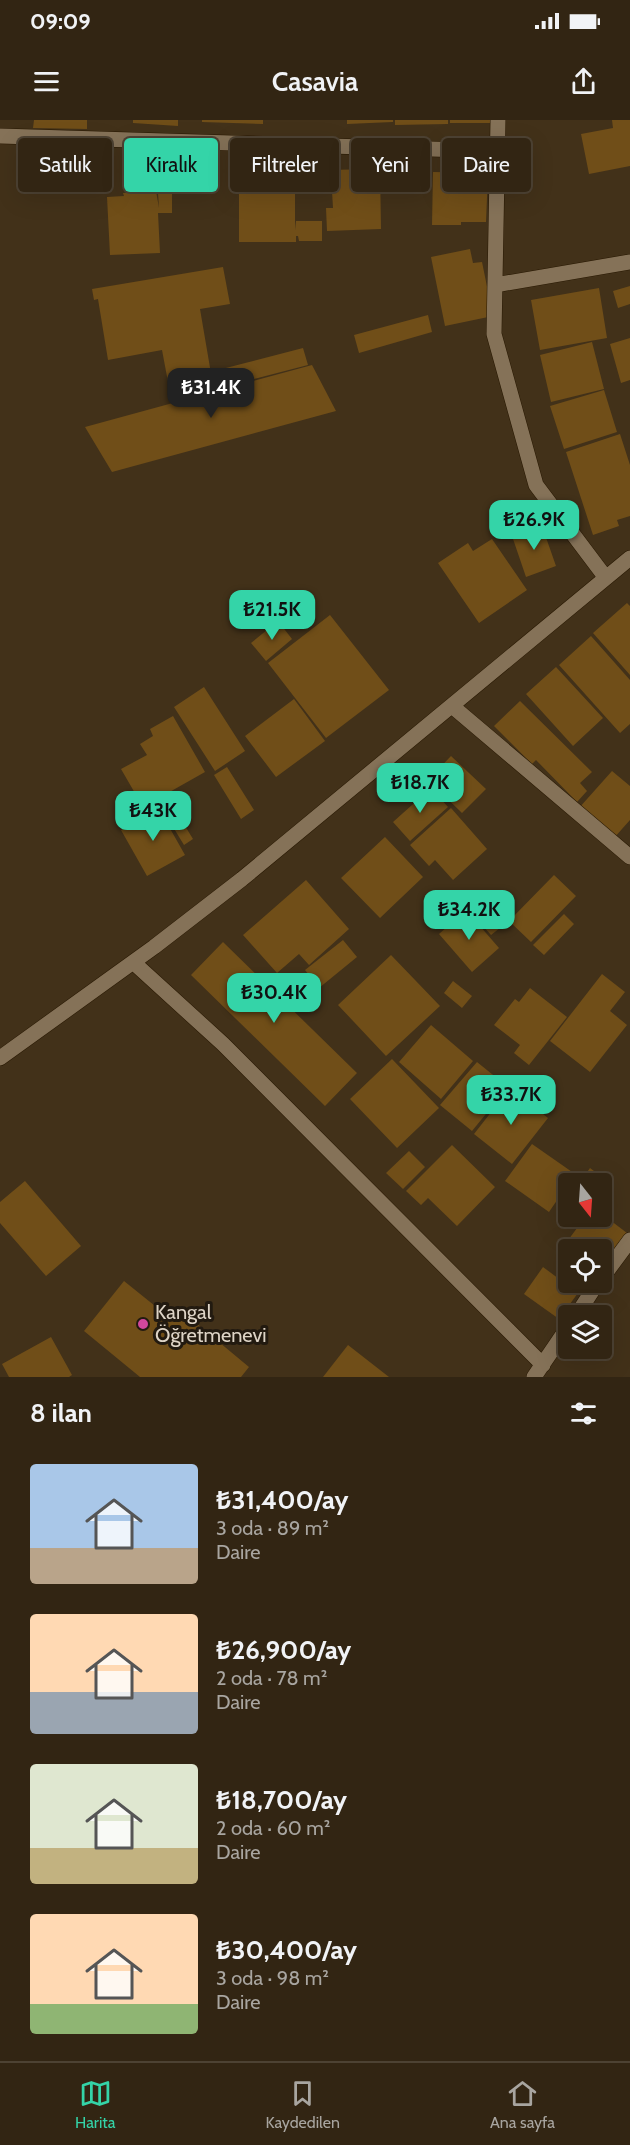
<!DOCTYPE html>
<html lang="tr">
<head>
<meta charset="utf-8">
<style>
	:root { --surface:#322513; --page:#3d3121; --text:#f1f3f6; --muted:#a8a5a0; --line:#4d4233; --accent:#34d4a8 }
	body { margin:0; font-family:Cabin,sans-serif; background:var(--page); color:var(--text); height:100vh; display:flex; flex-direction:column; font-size:22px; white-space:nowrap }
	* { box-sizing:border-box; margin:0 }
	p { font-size:20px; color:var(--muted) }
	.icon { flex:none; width:33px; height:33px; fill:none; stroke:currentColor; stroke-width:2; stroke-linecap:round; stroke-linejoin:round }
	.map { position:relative; height:1257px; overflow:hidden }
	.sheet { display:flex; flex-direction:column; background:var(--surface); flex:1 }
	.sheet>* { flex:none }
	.top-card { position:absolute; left:18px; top:18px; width:594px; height:54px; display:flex; gap:12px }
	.needle { width:39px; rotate:163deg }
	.buttons { position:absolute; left:558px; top:1053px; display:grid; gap:12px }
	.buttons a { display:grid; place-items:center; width:54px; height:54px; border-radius:6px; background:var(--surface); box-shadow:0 6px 24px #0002,0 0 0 2px var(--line); font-size:30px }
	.price { position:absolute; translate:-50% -51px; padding:0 14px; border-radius:12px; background:var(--accent); color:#111; font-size:20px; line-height:39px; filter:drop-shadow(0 2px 3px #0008) }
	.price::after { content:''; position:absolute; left:50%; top:36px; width:18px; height:14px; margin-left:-9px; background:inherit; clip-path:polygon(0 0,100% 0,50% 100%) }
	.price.selected { background:#222; color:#fff }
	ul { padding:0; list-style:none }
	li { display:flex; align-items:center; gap:18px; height:150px; padding:0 30px }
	li span { display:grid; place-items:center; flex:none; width:168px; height:120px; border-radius:6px; color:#555 }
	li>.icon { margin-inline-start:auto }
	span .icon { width:72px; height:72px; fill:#fffc; stroke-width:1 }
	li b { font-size:26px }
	h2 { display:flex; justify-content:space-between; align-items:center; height:72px; padding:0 30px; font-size:26px }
	.tag { padding:0 21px; border-radius:6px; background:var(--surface); box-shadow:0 6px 24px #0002,0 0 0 2px var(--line); font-size:21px; line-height:54px }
	.tag.selected { background:var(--accent); color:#111 }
	.status { display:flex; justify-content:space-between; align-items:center; height:42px; padding:0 30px; background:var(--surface); direction:ltr }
	.status svg { height:16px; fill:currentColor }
	header { display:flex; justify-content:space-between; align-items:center; height:78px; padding:0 30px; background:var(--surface); font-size:27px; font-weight:600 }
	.menu { display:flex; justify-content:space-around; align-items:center; height:84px; border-top:2px solid var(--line); background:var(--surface); font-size:16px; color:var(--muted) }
	.menu a { display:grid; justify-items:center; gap:3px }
	.menu .selected { color:var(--accent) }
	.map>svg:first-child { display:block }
	.building { fill:#704e18 }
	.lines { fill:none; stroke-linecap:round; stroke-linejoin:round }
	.minor-casing { stroke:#281802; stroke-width:16 }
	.minor { stroke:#857258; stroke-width:15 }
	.hotel-dot { fill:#d1479c; stroke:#221a10; stroke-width:2 }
	.labels { text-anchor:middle; stroke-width:6; stroke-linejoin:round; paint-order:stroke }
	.poi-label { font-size:20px; fill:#ded4c6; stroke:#221a10; text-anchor:start }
</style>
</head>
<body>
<div class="status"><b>09:09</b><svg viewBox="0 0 49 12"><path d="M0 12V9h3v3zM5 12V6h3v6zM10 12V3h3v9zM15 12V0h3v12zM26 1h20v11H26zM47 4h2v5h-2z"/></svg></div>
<header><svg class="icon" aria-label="menu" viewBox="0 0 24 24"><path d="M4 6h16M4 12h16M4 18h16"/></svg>Casavia<svg class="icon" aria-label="share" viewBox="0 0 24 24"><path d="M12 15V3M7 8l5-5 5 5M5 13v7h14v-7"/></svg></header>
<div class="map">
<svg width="630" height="1257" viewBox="0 0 630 1257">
	<rect width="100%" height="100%" fill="#423119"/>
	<!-- building -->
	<path class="building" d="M 34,0 L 87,0 L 87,9 L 33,8 Z
		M 133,0 L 178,0 L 178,6 L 133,3 Z
		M 202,0 L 263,0 L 263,4 L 202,2 Z
		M 347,0 L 393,0 L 393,2 L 347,4 Z
		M 395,0 L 448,0 L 448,4 L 395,5 Z
		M 450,0 L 490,0 L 490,3 L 450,3 Z
		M 612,0 L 630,0 L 630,46 L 589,54 L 581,14 L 613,8 Z
		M 380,49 L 381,109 L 327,111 L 326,88 L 333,88 L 332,71 L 325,71 L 324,50 Z
		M 433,52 L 488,53 L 486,102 L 461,102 L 461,105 L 432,105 Z
		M 239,60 L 295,60 L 295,110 L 296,101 L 322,101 L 322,121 L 299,121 L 298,116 L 296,116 L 296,122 L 239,122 Z
		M 156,71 L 159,88 L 158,73 L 172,72 L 172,93 L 158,93 L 160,133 L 110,135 L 107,77 L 124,76 L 123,73 Z
		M 470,129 L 473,143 L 482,142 L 493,196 L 445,206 L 431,137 Z
		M 223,147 L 230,184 L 200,189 L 214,271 L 171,278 L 162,230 L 108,240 L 98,179 L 94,180 L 92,169 Z
		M 630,166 L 630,184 L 618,188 L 613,171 Z
		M 599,168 L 607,218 L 540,230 L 531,180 Z
		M 428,195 L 432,212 L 359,233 L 354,215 Z
		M 630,218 L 630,260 L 621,263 L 610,224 Z
		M 592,222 L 604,269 L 551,282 L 540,235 Z
		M 303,228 L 308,245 L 223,267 L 218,250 Z
		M 312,245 L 336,291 L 112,352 L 85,307 Z
		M 604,270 L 617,312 L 564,329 L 550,286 Z
		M 620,314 L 630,345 L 630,396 L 617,400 L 619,406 L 593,415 L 566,332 Z
		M 542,406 L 556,446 L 526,457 L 512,416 Z
		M 492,419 L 527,470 L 479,503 L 438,443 L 468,423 L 473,431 Z
		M 627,483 L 630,486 L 630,555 L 593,513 Z
		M 330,495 L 389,570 L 326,618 L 268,543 Z
		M 278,501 L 292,519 L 266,541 L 251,523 Z
		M 591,516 L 630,560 L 630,604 L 620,613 L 559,545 Z
		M 556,547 L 603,598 L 573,626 L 526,574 Z
		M 204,567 L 245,631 L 215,651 L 174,587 Z
		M 294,579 L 325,621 L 276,657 L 245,616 Z
		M 520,581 L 592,652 L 580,663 L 587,671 L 577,682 L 536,640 L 532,644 L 494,606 Z
		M 173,596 L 205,652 L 143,687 L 121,649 L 147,635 L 140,624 L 153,616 L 150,609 Z
		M 451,636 L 486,669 L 462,693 L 428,660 Z
		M 227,647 L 254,690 L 241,699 L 214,655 Z
		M 612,651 L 630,666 L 630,700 L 614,718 L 579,688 Z
		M 431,668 L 448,687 L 410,721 L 393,702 Z
		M 171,683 L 193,719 L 184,725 L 162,689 Z
		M 451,688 L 487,729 L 453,760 L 435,740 L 429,746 L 410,725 Z
		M 159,689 L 185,735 L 147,756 L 121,710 Z
		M 385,717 L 423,757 L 380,798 L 341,758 Z
		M 554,755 L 576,776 L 531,822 L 509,801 Z
		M 306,760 L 349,809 L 309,845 L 299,834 L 277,853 L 243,815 Z
		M 481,777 L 505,804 L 491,815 L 468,789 Z
		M 466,790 L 499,828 L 472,852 L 439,814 Z
		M 564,794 L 574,804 L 544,835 L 533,825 Z
		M 343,820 L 357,837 L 319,868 L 305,850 Z
		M 223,822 L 357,953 L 325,986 L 191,855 Z
		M 391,835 L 440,886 L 386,936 L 338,885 Z
		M 602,854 L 625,872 L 610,891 L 627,905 L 590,952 L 550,921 Z
		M 453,861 L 472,876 L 462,888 L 444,873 Z
		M 530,868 L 567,897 L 529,945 L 514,933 L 520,925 L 494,905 L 515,879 L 519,882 Z
		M 431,905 L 473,941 L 441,979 L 399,942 Z
		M 392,939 L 439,988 L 397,1028 L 350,979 Z
		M 477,942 L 508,967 L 472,1011 L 440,985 Z
		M 510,968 L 548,998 L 512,1044 L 474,1014 Z
		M 532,1024 L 575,1054 L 549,1092 L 505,1061 Z
		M 452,1025 L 495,1067 L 457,1106 L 428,1078 L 421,1085 L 406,1071 Z
		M 409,1031 L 425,1047 L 403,1069 L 386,1053 Z
		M 590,1048 L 602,1057 L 597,1064 L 579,1064 Z
		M 25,1061 L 81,1126 L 46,1156 L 0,1103 L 0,1082 Z
		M 602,1094 L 627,1113 L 602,1147 L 602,1130 L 568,1130 L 568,1144 L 557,1135 L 586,1096 L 602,1096 Z
		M 543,1147 L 578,1173 L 559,1199 L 524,1174 Z
		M 124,1161 L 170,1198 L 178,1188 L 249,1247 L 241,1257 L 140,1257 L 84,1211 Z
		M 51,1217 L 72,1255 L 69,1257 L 9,1257 L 2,1244 Z
		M 348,1225 L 389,1257 L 323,1257 Z"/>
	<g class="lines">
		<!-- minor casing -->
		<g class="minor-casing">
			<path id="minor" d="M 498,0 L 494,214 L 536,365 L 606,458
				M 0,16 L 498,31
				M 495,165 L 630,142
				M 452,586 L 630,737
				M 133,842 L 223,924 L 543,1245
				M 0,938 L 154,827 L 242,759 L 630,438
				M 602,1158 L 630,1120
				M 576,1196 L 598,1162
				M 534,1257 L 568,1207"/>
		</g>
		<!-- minor -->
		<use href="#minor" class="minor"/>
	</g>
	<!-- markers -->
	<circle class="hotel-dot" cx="143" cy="1204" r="6"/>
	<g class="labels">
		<!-- poi labels -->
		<g class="poi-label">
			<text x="155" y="1199">Kangal<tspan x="155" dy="23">Öğretmenevi</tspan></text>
		</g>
	</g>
</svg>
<div class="buttons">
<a><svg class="needle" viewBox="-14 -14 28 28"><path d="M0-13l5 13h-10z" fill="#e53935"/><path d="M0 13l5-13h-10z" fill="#a8a5a0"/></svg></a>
<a><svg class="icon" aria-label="locate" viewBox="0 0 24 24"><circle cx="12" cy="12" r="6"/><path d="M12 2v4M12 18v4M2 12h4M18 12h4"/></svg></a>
<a><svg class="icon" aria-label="layers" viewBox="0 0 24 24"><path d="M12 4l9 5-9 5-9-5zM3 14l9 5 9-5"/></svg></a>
</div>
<b class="price selected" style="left:211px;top:299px">₺31.4K</b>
<b class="price" style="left:534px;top:431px">₺26.9K</b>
<b class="price" style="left:272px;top:521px">₺21.5K</b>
<b class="price" style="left:420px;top:694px">₺18.7K</b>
<b class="price" style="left:153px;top:722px">₺43K</b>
<b class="price" style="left:469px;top:821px">₺34.2K</b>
<b class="price" style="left:274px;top:904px">₺30.4K</b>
<b class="price" style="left:511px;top:1006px">₺33.7K</b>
<div class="top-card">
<a class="tag">Satılık</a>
<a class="tag selected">Kiralık</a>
<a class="tag">Filtreler</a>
<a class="tag">Yeni</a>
<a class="tag">Daire</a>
</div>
</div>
<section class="sheet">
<h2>8 ilan<svg class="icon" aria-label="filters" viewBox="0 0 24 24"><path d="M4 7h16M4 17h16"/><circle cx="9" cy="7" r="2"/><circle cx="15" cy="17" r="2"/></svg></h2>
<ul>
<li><span style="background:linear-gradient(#a9c7e8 70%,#b9a48a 0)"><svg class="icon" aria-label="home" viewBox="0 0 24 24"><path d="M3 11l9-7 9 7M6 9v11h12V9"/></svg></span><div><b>₺31,400/ay</b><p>3 oda · 89 m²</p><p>Daire</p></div></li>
<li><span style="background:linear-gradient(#ffd9b3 65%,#9aa5b1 0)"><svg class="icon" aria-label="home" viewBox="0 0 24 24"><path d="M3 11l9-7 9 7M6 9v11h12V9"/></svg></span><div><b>₺26,900/ay</b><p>2 oda · 78 m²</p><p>Daire</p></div></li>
<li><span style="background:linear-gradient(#dfe7d0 70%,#c2b280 0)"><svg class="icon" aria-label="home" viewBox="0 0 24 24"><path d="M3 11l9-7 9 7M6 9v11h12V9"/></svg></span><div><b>₺18,700/ay</b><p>2 oda · 60 m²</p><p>Daire</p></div></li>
<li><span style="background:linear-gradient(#ffd9b3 75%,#8fb573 0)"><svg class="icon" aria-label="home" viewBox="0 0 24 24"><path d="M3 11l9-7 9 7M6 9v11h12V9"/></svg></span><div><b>₺30,400/ay</b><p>3 oda · 98 m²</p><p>Daire</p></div></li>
</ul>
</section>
<nav class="menu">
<a class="selected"><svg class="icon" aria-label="map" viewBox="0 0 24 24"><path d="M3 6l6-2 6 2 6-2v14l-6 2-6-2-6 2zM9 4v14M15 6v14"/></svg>Harita</a>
<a><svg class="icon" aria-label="saved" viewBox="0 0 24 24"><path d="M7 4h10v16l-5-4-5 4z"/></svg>Kaydedilen</a>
<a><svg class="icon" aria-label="home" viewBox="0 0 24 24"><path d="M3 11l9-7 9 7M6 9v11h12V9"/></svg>Ana sayfa</a>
</nav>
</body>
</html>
